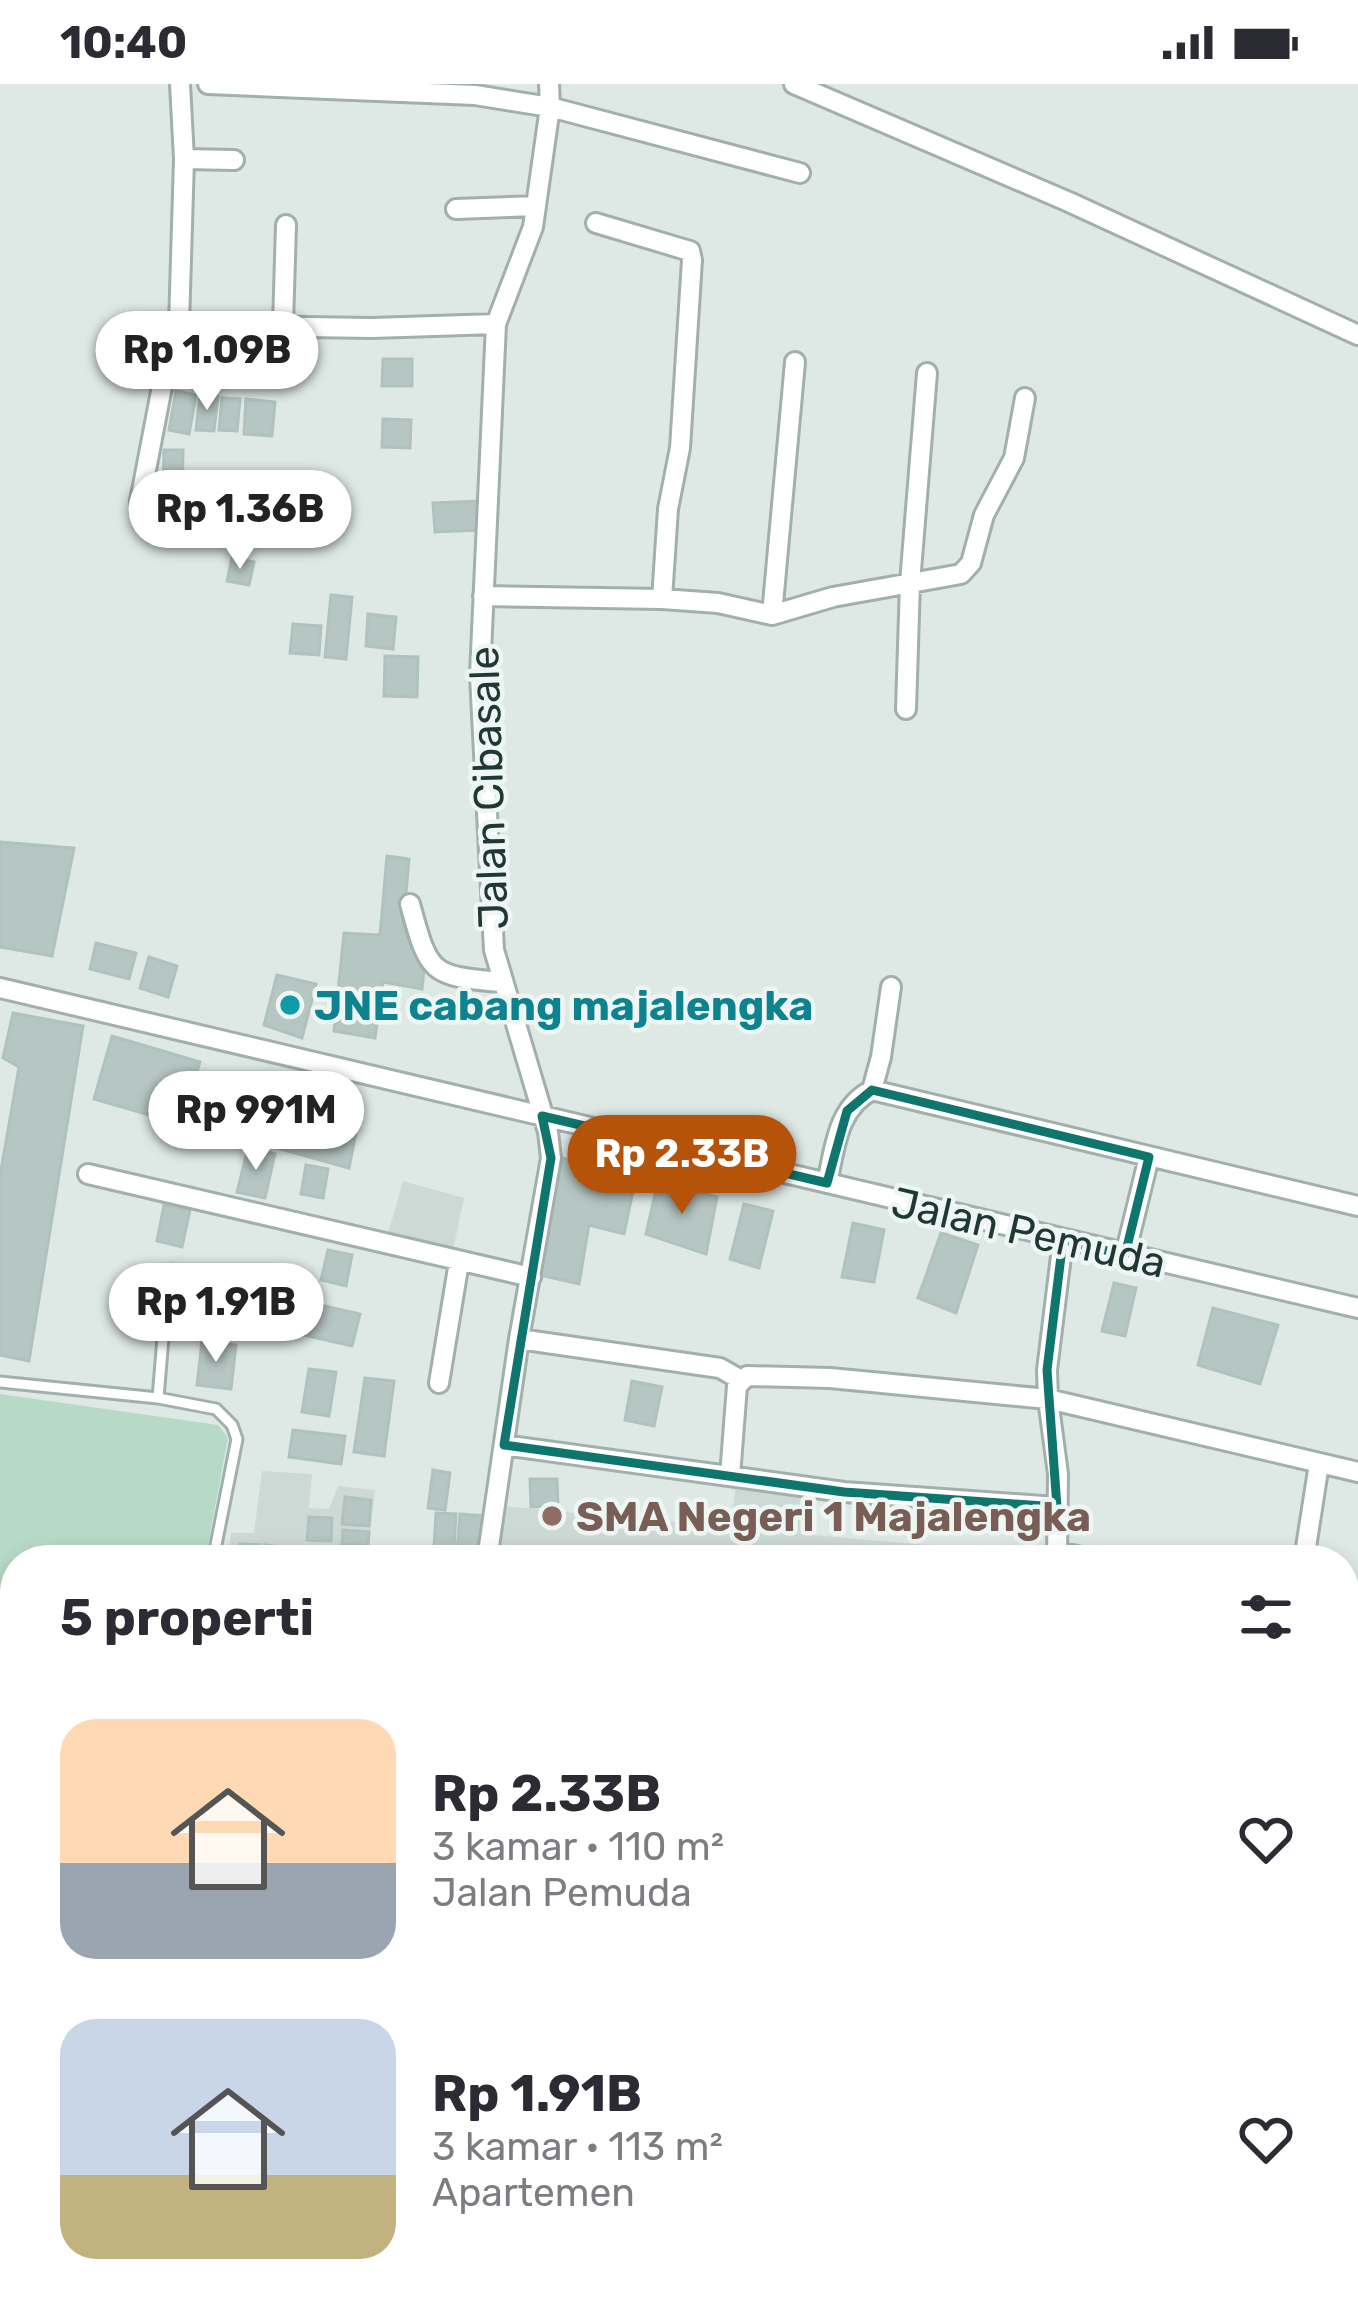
<!DOCTYPE html>
<html lang="id">
<head>
<meta charset="utf-8">
<style>
	:root { --surface:#fff; --page:#f7f7f7; --text:#2b2b33; --muted:#7c7c81; --accent:#b45309 }
	body { margin:0; font-family:Rubik,sans-serif; background:var(--page); color:var(--text); height:100vh; display:flex; flex-direction:column; font-size:45px; white-space:nowrap }
	* { box-sizing:border-box; margin:0 }
	p { font-size:39px; color:var(--muted) }
	.icon { flex:none; width:66px; height:66px; fill:none; stroke:currentColor; stroke-width:2; stroke-linecap:round; stroke-linejoin:round }
	.map { position:relative; flex:1; overflow:hidden }
	.sheet { position:absolute; left:0px; top:1461px; width:1359px; height:771px; display:flex; flex-direction:column; background:var(--surface); border-radius:48px 48px 0 0; box-shadow:0 6px 18px #0003 }
	.sheet>* { flex:none }
	.price { position:absolute; translate:-50% -102px; padding:0 27px; border-radius:42px; background:#fff; color:#222; font-size:39px; line-height:78px; filter:drop-shadow(0 3px 6px #0008) }
	.price::after { content:''; position:absolute; left:50%; top:72px; width:36px; height:27px; margin-left:-18px; background:inherit; clip-path:polygon(0 0,100% 0,50% 100%) }
	.price.on { background:var(--accent); color:#fff }
	ul { padding:0; list-style:none }
	li { display:flex; align-items:center; gap:36px; height:300px; padding:0 60px }
	li span { display:grid; place-items:center; flex:none; width:336px; height:240px; border-radius:36px; color:#555 }
	li>.icon { margin-inline-start:auto }
	span .icon { width:144px; height:144px; fill:#fffc; stroke-width:1 }
	li b { font-size:51px }
	h2 { display:flex; justify-content:space-between; align-items:center; height:144px; padding:0 60px; font-size:51px }
	.status { display:flex; justify-content:space-between; align-items:center; height:84px; padding:0 60px; background:var(--surface); direction:ltr }
	.status svg { height:33px; fill:currentColor }
	.map>svg:first-child { display:block }
	.built { fill:#ccd9d5 }
	.green { fill:#b7dac6 }
	.building { fill:#b6c6c2; stroke:#b1c2be; stroke-width:3 }
	.lines { fill:none; stroke-linecap:round; stroke-linejoin:round }
	.service-casing { stroke:#a1b0ad; stroke-width:15 }
	.minor-casing { stroke:#a1b0ad; stroke-width:24 }
	.secondary-casing { stroke:#9eb4b0; stroke-width:33 }
	.primary-casing { stroke:#bcc3c2; stroke-width:36 }
	.service { stroke:#fff; stroke-width:9 }
	.minor { stroke:#fff; stroke-width:18 }
	.secondary { stroke:#fff; stroke-width:27 }
	.primary { stroke:#649d98; stroke-width:30 }
	.marked { fill:none; stroke:#0f766e; stroke-width:9; stroke-linejoin:round }
	.culture-dot { fill:#0f9aa8; stroke:#eef6f3; stroke-width:4.5 }
	.education-dot { fill:#8d6e63; stroke:#eef6f3; stroke-width:4.5 }
	.labels { text-anchor:middle; stroke-width:9; stroke-linejoin:round; paint-order:stroke }
	.street-label { font-size:42px; fill:#203835; stroke:#eef6f3 }
	.culture-label { font-size:42px; font-weight:bold; fill:#0d838f; stroke:#eef6f3; text-anchor:start }
	.education-label { font-size:42px; font-weight:bold; fill:#785e54; stroke:#eef6f3; text-anchor:start }
</style>
</head>
<body>
<div class="status"><b>10:40</b><svg viewBox="0 0 49 12"><path d="M0 12V9h3v3zM5 12V6h3v6zM10 12V3h3v9zM15 12V0h3v12zM26 1h20v11H26zM47 4h2v5h-2z"/></svg></div>
<div class="map">
<svg width="1358" height="2230" viewBox="0 0 1358 2230">
	<rect width="100%" height="100%" fill="#dee9e6"/>
	<!-- built -->
	<path class="built" d="M 403,1097 L 464,1114 L 452,1171 L 387,1153 Z
		M 262,1387 L 312,1390 L 309,1424 L 329,1425 L 338,1402 L 375,1406 L 367,1476 L 228,1476 L 231,1449 L 254,1449 Z
		M 736,1397 L 805,1404 L 801,1450 L 971,1465 L 970,1476 L 488,1476 L 493,1421 L 731,1443 Z
		M 1351,1836 L 1358,1836 L 1358,1887 L 1344,1885 Z"/>
	<!-- green -->
	<path class="green" d="M 0,1310 L 218,1341 L 228,1354 L 205,1476 L 15,1476 L 15,1640 L 0,1638 Z"/>
	<!-- building -->
	<path class="building" d="M 383,275 L 412,275 L 412,302 L 382,302 Z
		M 176,307 L 196,311 L 189,350 L 169,346 Z
		M 200,310 L 218,312 L 214,347 L 196,346 Z
		M 222,314 L 240,315 L 237,347 L 219,346 Z
		M 246,315 L 275,318 L 272,352 L 244,350 Z
		M 383,335 L 411,336 L 410,364 L 382,363 Z
		M 164,366 L 183,366 L 182,417 L 163,417 Z
		M 481,417 L 482,446 L 435,448 L 433,419 Z
		M 311,423 L 337,424 L 335,452 L 309,451 Z
		M 232,474 L 254,478 L 249,501 L 227,497 Z
		M 331,511 L 352,513 L 346,575 L 325,573 Z
		M 368,530 L 396,533 L 393,565 L 366,562 Z
		M 293,540 L 321,542 L 319,571 L 290,569 Z
		M 385,572 L 418,573 L 417,613 L 384,612 Z
		M 0,758 L 74,764 L 52,872 L 0,863 Z
		M 387,772 L 409,775 L 403,843 L 424,886 L 422,905 L 383,898 L 375,954 L 334,947 L 344,849 L 380,851 Z
		M 96,859 L 136,869 L 129,895 L 90,885 Z
		M 149,873 L 177,882 L 168,913 L 140,904 Z
		M 277,891 L 316,900 L 302,954 L 264,941 Z
		M 13,929 L 83,942 L 29,1277 L 0,1271 L 0,1092 L 19,983 L 3,974 Z
		M 112,952 L 200,978 L 180,1040 L 94,1015 Z
		M 220,990 L 360,1028 L 349,1084 L 208,1045 Z
		M 248,1064 L 275,1070 L 265,1114 L 237,1108 Z
		M 556,1073 L 637,1088 L 624,1150 L 589,1141 L 579,1200 L 536,1190 Z
		M 306,1081 L 328,1085 L 323,1114 L 301,1110 Z
		M 658,1097 L 717,1113 L 706,1170 L 646,1150 Z
		M 744,1120 L 773,1127 L 759,1184 L 730,1175 Z
		M 164,1121 L 190,1126 L 182,1163 L 157,1157 Z
		M 853,1139 L 884,1146 L 874,1198 L 842,1193 Z
		M 941,1149 L 978,1161 L 956,1229 L 918,1214 Z
		M 328,1166 L 352,1171 L 346,1202 L 321,1196 Z
		M 172,1180 L 229,1185 L 224,1243 L 167,1238 Z
		M 1114,1199 L 1136,1204 L 1125,1252 L 1102,1247 Z
		M 250,1205 L 360,1230 L 352,1262 L 242,1237 Z
		M 1213,1224 L 1278,1241 L 1260,1300 L 1198,1281 Z
		M 202,1257 L 236,1261 L 231,1305 L 197,1301 Z
		M 309,1285 L 336,1288 L 329,1332 L 302,1328 Z
		M 365,1294 L 394,1297 L 384,1372 L 354,1368 Z
		M 632,1297 L 662,1303 L 654,1342 L 625,1336 Z
		M 293,1346 L 345,1352 L 341,1380 L 289,1373 Z
		M 433,1386 L 450,1389 L 445,1426 L 428,1424 Z
		M 530,1395 L 557,1395 L 558,1422 L 531,1423 Z
		M 345,1413 L 371,1416 L 369,1442 L 342,1440 Z
		M 436,1429 L 456,1430 L 454,1464 L 434,1463 Z
		M 460,1430 L 485,1432 L 482,1470 L 457,1468 Z
		M 309,1433 L 332,1434 L 331,1457 L 307,1456 Z
		M 343,1446 L 369,1448 L 368,1462 L 342,1460 Z
		M 240,1460 L 260,1461 L 259,1476 L 239,1476 Z
		M 265,1461 L 288,1464 L 287,1476 L 264,1476 Z
		M 0,1723 L 12,1727 L 0,1763 Z
		M 13,1837 L 15,1838 L 15,1917 L 0,1910 L 0,1867 Z
		M 1344,1896 L 1358,1900 L 1358,1950 L 1344,1948 Z
		M 0,1914 L 15,1920 L 15,1955 L 0,1950 Z
		M 0,1952 L 15,1958 L 3,1993 L 0,1992 Z
		M 1344,1959 L 1352,1959 L 1349,2002 L 1344,2001 Z
		M 1344,2079 L 1358,2081 L 1358,2108 L 1344,2106 Z
		M 0,2115 L 15,2118 L 15,2134 L 8,2148 L 0,2145 Z
		M 1344,2138 L 1358,2141 L 1358,2223 L 1331,2217 L 1344,2217 Z
		M 160,2217 L 235,2217 L 229,2230 L 161,2230 L 154,2226 Z
		M 285,2217 L 321,2217 L 315,2230 L 303,2230 L 283,2220 Z
		M 323,2217 L 356,2217 L 351,2230 L 317,2230 Z
		M 385,2217 L 452,2217 L 449,2230 L 381,2230 Z
		M 553,2217 L 579,2217 L 576,2230 L 550,2228 Z
		M 1162,2217 L 1229,2217 L 1228,2224 Z
		M 1232,2217 L 1287,2217 L 1285,2230 L 1232,2221 Z
		M 1292,2217 L 1318,2217 L 1316,2229 L 1291,2226 Z"/>
	<g class="lines">
		<!-- service casing -->
		<g class="service-casing">
			<path id="service" d="M 0,1298 L 158,1314 L 216,1325 L 232,1341 L 237,1355 L 213,1476
				M 158,1314 L 163,1254"/>
		</g>
		<!-- minor casing -->
		<g class="minor-casing">
			<path id="minor" d="M 208,0 L 475,11 L 550,23 L 800,89
				M 794,0 L 1069,118 L 1358,251
				M 184,75 L 234,76
				M 456,125 L 536,122
				M 179,241 L 372,244 L 496,240
				M 283,241 L 286,141
				M 140,417 L 164,292 L 179,241 L 184,75 L 180,0
				M 483,512 L 662,515 L 668,425 L 680,364 L 692,176 L 690,167 L 683,165 L 596,139
				M 662,515 L 718,519 L 772,531 L 833,513 L 961,490 L 971,479 L 984,431 L 1014,374 L 1025,314
				M 772,531 L 795,278
				M 906,625 L 910,499 L 927,289
				M 410,820 C 429,890 430,892 501,898
				M 0,904 L 1358,1224
				M 872,1006 L 1358,1122
				M 88,1090 L 531,1193
				M 827,1099 C 835,1064 837,1024 872,1006 L 881,973 L 891,903
				M 1063,1156 L 1047,1286 L 1048,1315 L 1358,1388
				M 1125,1171 L 1149,1073
				M 519,1255 L 720,1284 L 741,1296
				M 439,1299 L 459,1178
				M 504,1361 L 844,1408 L 1057,1423
				M 730,1392 L 737,1302 L 747,1292 L 830,1294 L 1048,1315 L 1058,1390 L 1057,1476
				M 1058,1468 L 1095,1476
				M 487,1476 L 519,1255 L 551,1074 L 548,1048 L 494,866 L 480,591 L 496,240 L 533,143 L 550,23 L 549,0
				M 1304,1476 L 1319,1380
				M 1344,1535 L 1358,1538
				M 1344,1616 L 1358,1618
				M 1344,2025 L 1358,2017
				M 0,2037 L 15,2007
				M 237,2230 L 244,2217
				M 620,2230 L 623,2217
				M 751,2230 L 753,2217
				M 884,2230 L 887,2217
				M 956,2230 L 958,2217"/>
		</g>
		<!-- secondary casing -->
		<g class="secondary-casing">
			<path id="secondary" d="M 0,2102 L 15,2103
				M 1010,2217 L 1113,2230"/>
		</g>
		<!-- primary casing -->
		<g class="primary-casing">
			<path id="primary" d="M 0,1659 L 15,1661
				M 0,1685 L 15,1687
				M 1344,1799 L 1358,1800"/>
		</g>
		<!-- service -->
		<use href="#service" class="service"/>
		<!-- minor -->
		<use href="#minor" class="minor"/>
		<!-- secondary -->
		<use href="#secondary" class="secondary"/>
		<!-- primary -->
		<use href="#primary" class="primary"/>
	</g>
	<!-- marked area -->
	<path class="marked" d="M 872,1006 L 1149,1073 L 1125,1171 L 1063,1156 L 1047,1286 L 1057,1423 L 844,1408 L 504,1361 L 551,1074 L 542,1032 L 827,1099 L 847,1027 Z"/>
	<!-- markers -->
	<circle class="culture-dot" cx="290" cy="921" r="12"/>
	<circle class="education-dot" cx="552" cy="1432" r="12"/>
	<g class="labels">
		<!-- street labels -->
		<g class="street-label">
			<text transform="translate(488 704) rotate(-92)" y="15">Jalan Cibasale</text>
			<text transform="translate(1029 1148) rotate(13)" y="15">Jalan Pemuda</text>
		</g>
		<!-- culture labels -->
		<g class="culture-label">
			<text x="314" y="936">JNE cabang majalengka</text>
		</g>
		<!-- education labels -->
		<g class="education-label">
			<text x="576" y="1447">SMA Negeri 1 Majalengka</text>
		</g>
	</g>
</svg>
<b class="price" style="left:207px;top:329px">Rp 1.09B</b>
<b class="price" style="left:240px;top:488px">Rp 1.36B</b>
<b class="price" style="left:256px;top:1089px">Rp 991M</b>
<b class="price on" style="left:682px;top:1133px">Rp 2.33B</b>
<b class="price" style="left:216px;top:1281px">Rp 1.91B</b>
<section class="sheet">
<h2>5 properti<svg class="icon" aria-label="filters" viewBox="0 0 24 24"><path d="M4 7h16M4 17h16"/><circle cx="9" cy="7" r="2"/><circle cx="15" cy="17" r="2"/></svg></h2>
<ul>
<li><span style="background:linear-gradient(#ffd9b3 60%,#9aa5b1 0)"><svg class="icon" aria-label="home" viewBox="0 0 24 24"><path d="M3 11l9-7 9 7M6 9v11h12V9"/></svg></span><div><b>Rp 2.33B</b><p>3 kamar · 110 m²</p><p>Jalan Pemuda</p></div><svg class="icon" aria-label="heart" viewBox="0 0 24 24"><path d="M12 20l-8-8c-3-5 5-10 8-4 3-6 11-1 8 4z"/></svg></li>
<li><span style="background:linear-gradient(#c9d6e8 65%,#c2b280 0)"><svg class="icon" aria-label="home" viewBox="0 0 24 24"><path d="M3 11l9-7 9 7M6 9v11h12V9"/></svg></span><div><b>Rp 1.91B</b><p>3 kamar · 113 m²</p><p>Apartemen</p></div><svg class="icon" aria-label="heart" viewBox="0 0 24 24"><path d="M12 20l-8-8c-3-5 5-10 8-4 3-6 11-1 8 4z"/></svg></li>
</ul>
</section>
</div>
</body>
</html>
